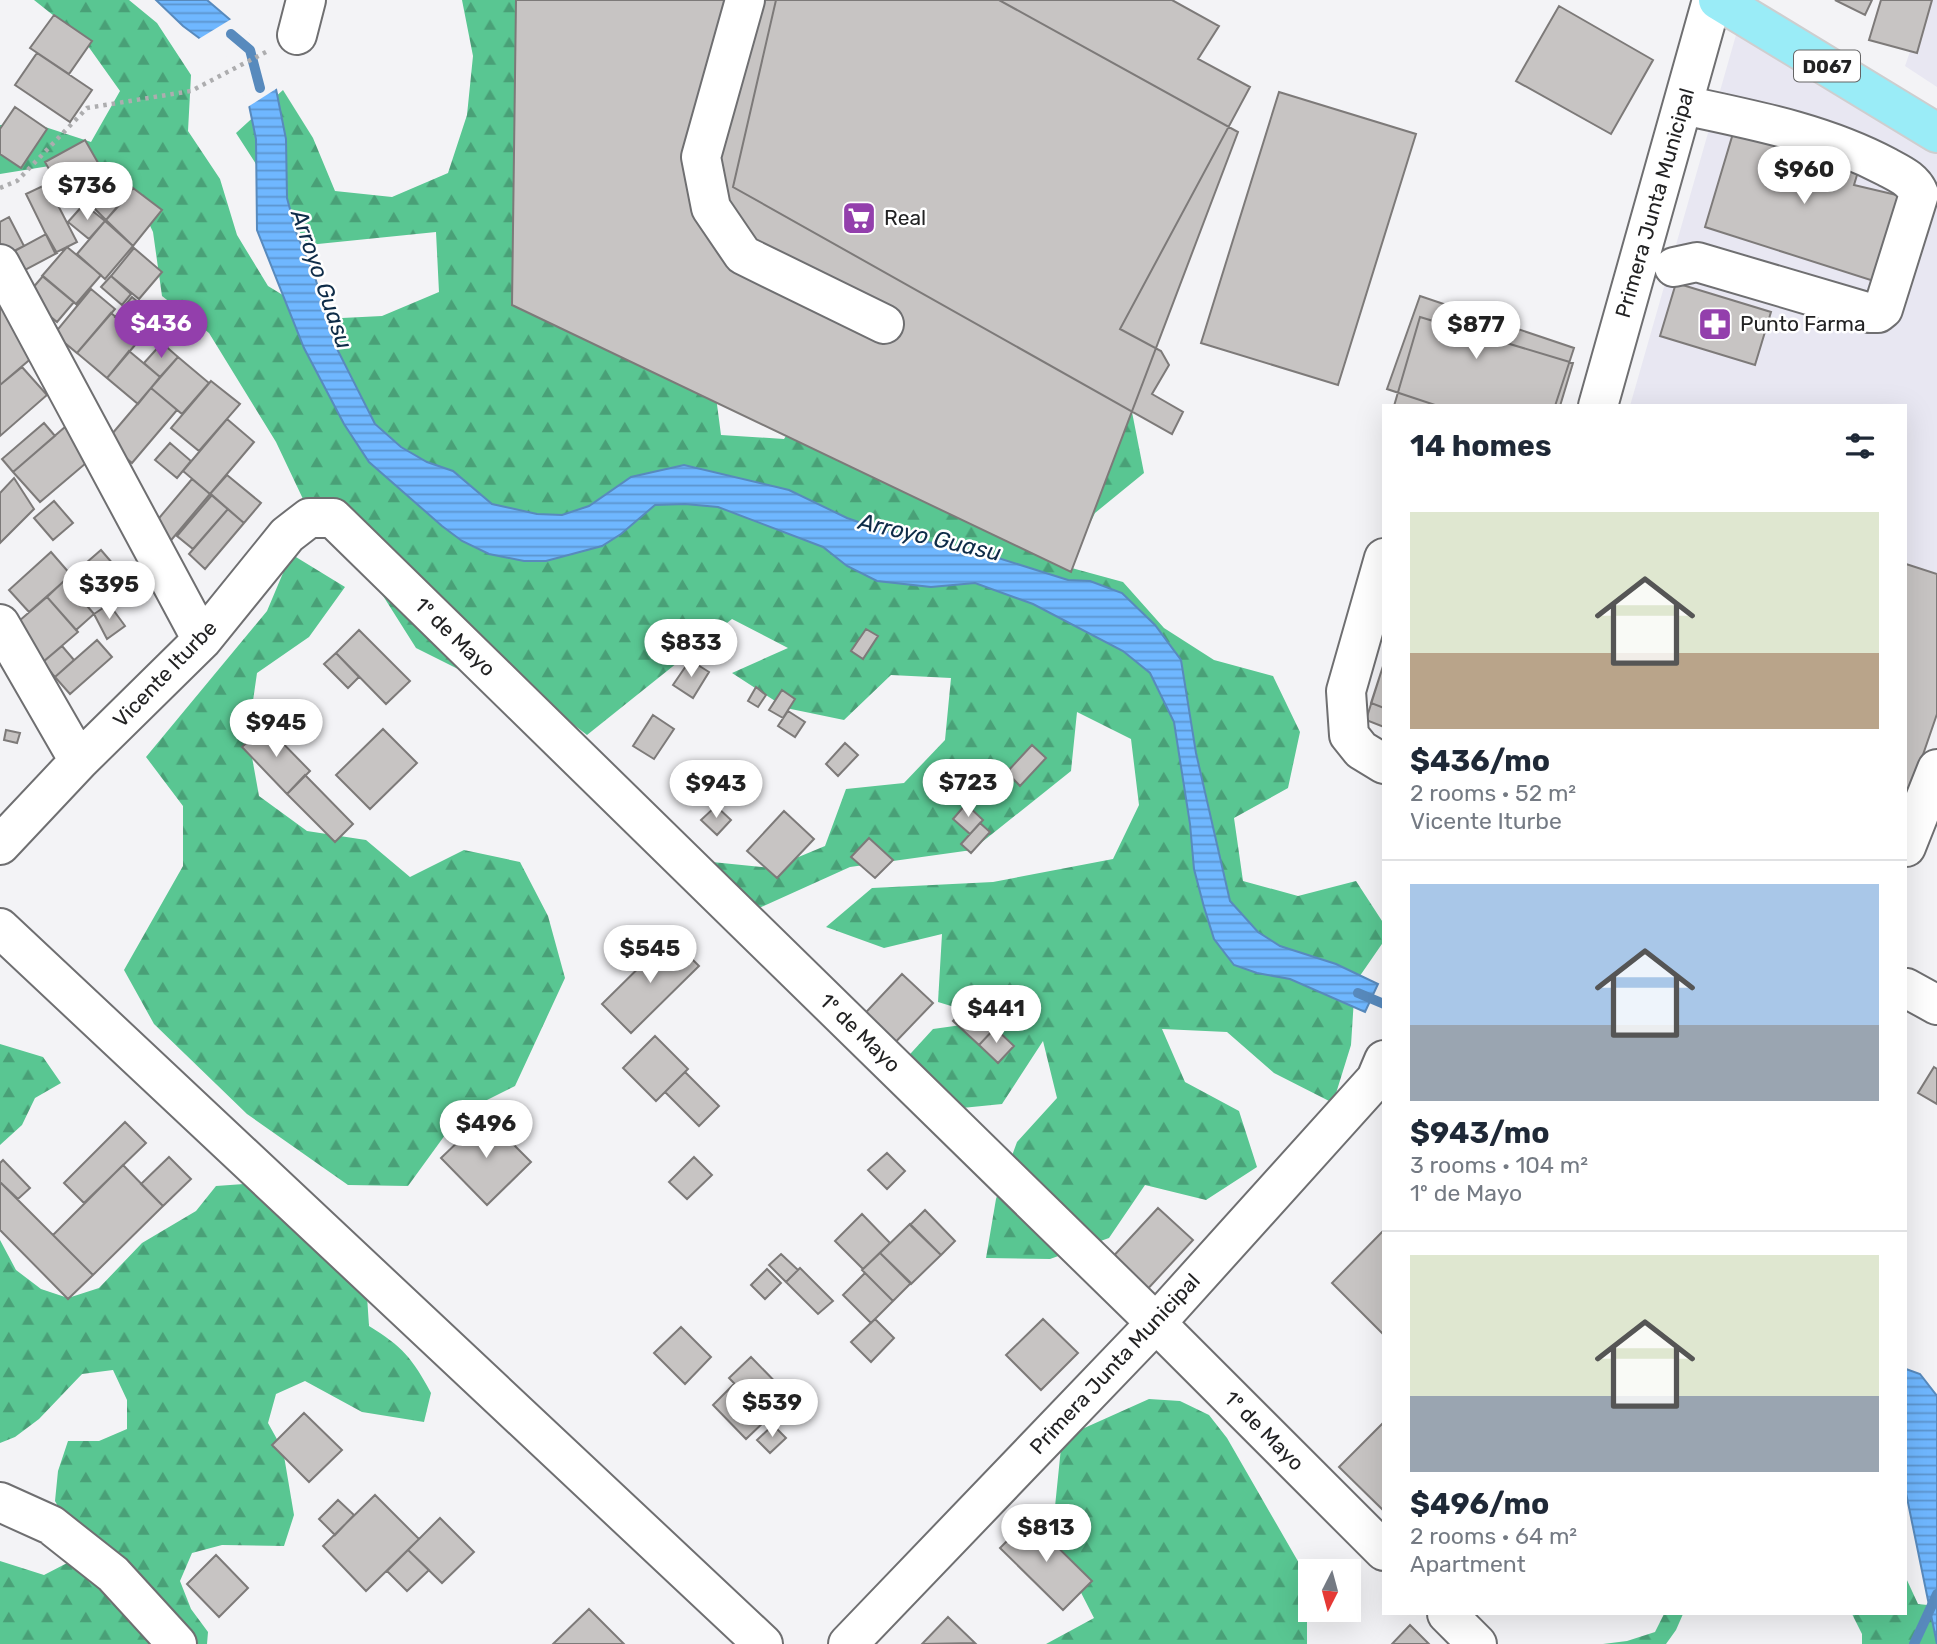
<!DOCTYPE html>
<html lang="en">
<head>
<meta charset="utf-8">
<style>
	:root { --surface:#fff; --page:#f6f6f7; --text:#1f2937; --muted:#747a83; --line:#e0e1e3; --accent:#933fac }
	body { margin:0; font-family:Rubik,sans-serif; background:var(--page); color:var(--text); height:100vh; display:flex; flex-direction:column; font-size:26px; white-space:nowrap }
	* { box-sizing:border-box; margin:0 }
	p { font-size:23px; color:var(--muted) }
	.icon { flex:none; width:38px; height:38px; fill:none; stroke:currentColor; stroke-width:2; stroke-linecap:round; stroke-linejoin:round }
	.map { position:relative; flex:1; overflow:hidden }
	.details { position:absolute; left:1382px; top:404px; width:525px; height:1211px; display:flex; flex-direction:column; background:var(--surface); border-radius:0px; box-shadow:0 7px 28px #0002 }
	.details>* { flex:none }
	.needle { width:46px; rotate:186deg }
	.tools { position:absolute; left:1298px; top:1559px; display:grid; gap:14px }
	.tools a { display:grid; place-items:center; width:63px; height:63px; border-radius:0px; background:var(--surface); box-shadow:0 7px 28px #0002; font-size:35px }
	.price { position:absolute; translate:-50% -60px; padding:0 16px; border-radius:24px; background:#fff; color:#222; font-size:23px; line-height:46px; filter:drop-shadow(0 2px 4px #0008) }
	.price::after { content:''; position:absolute; left:50%; top:42px; width:21px; height:16px; margin-left:-10px; background:inherit; clip-path:polygon(0 0,100% 0,50% 100%) }
	.price.selected { background:var(--accent); color:#fff }
	ul { padding:0; list-style:none }
	li { display:grid; align-content:center; gap:14px; height:371px; padding:0 28px }
	li+li { border-top:2px solid var(--line) }
	li span { display:grid; place-items:center; height:217px; border-radius:0px; color:#555 }
	li>.icon { margin-inline-start:auto }
	span .icon { width:126px; height:126px; fill:#fffc; stroke-width:1 }
	li b { font-size:30px }
	h2 { display:flex; justify-content:space-between; align-items:center; height:84px; padding:0 28px; font-size:30px }
	.map>svg:first-child { display:block }
	.built { fill:#e8e7f2 }
	.forest { fill:url(#forest-firs) }
	.water { fill:url(#water-rules); stroke:#588abd; stroke-width:2 }
	.pier { fill:#f3f3f6 }
	.lines { fill:none; stroke-linecap:round; stroke-linejoin:round }
	.stream { stroke:#588abd; stroke-width:10 }
	.building { fill:#c7c4c3; stroke:#7d7a79; stroke-width:2 }
	.minor-casing { stroke:#6f6f71; stroke-width:42 }
	.major-casing { stroke:#cececf; stroke-width:42 }
	.path { stroke:#adadaf; stroke-width:4.5; stroke-dasharray:3.5 5; stroke-linecap:butt }
	.minor { stroke:#fff; stroke-width:38 }
	.major { stroke:#9aecf7; stroke-width:38 }
	.labels { text-anchor:middle; stroke-width:5; stroke-linejoin:round; paint-order:stroke }
	.shield { fill:#fff; stroke:#646465; stroke-width:2 }
	.shield-label { font-size:19px; font-weight:bold; fill:#222223 }
	.street-label { font-size:21px; fill:#222223; stroke:#fff }
	.poi-label { font-size:21px; fill:#222223; stroke:#fff; text-anchor:start }
	.water-label { font-size:23px; font-style:italic; fill:#0e2c48; stroke:#fff }
</style>
</head>
<body>
<div class="map">
<svg width="1937" height="1644" viewBox="0 0 1937 1644">
	<defs>
		<pattern id="forest-firs" width="22" height="20" patternUnits="userSpaceOnUse" patternTransform="scale(1.75)"><rect width="22" height="20" fill="#59c692"/><path d="M5 1l3.5 6h-7zM16 11l3.5 6h-7z" fill="#49a077"/></pattern>
		<pattern id="water-rules" width="6" height="5" patternUnits="userSpaceOnUse" patternTransform="scale(1.75)"><rect width="6" height="5" fill="#6fb7ff"/><path d="M0 2.5h6" fill="none" stroke="#5b94ce"/></pattern>
	</defs>
	<rect width="100%" height="100%" fill="#f3f3f6"/>
	<!-- built -->
	<path class="built" d="M 1928,0 L 1937,0 L 1937,87 L 1905,66 Z
		M 1736,35 L 1937,153 L 1937,714 L 1906,804 L 1906,406 L 1630,406 Z"/>
	<!-- forest -->
	<path class="forest" d="M 34,0 L 129,0 L 157,23 L 191,75 L 188,131 L 220,179 L 237,235 L 268,286 L 322,319 L 382,316 L 439,292 L 436,232 L 308,245 L 236,133 L 283,90 L 313,138 L 335,191 L 392,197 L 448,173 L 467,115 L 473,56 L 462,0 L 685,0 L 713,374 L 721,435 L 784,439 L 817,388 L 1078,386 L 1132,412 L 1144,473 L 1095,513 L 1068,567 L 1123,582 L 1164,628 L 1214,660 L 1273,676 L 1300,732 L 1288,788 L 1234,818 L 1243,881 L 1298,896 L 1356,881 L 1384,924 L 1384,941 L 1355,983 L 1351,1045 L 1333,1103 L 1274,1073 L 1227,1032 L 1162,1029 L 1185,1082 L 1239,1111 L 1257,1167 L 1206,1200 L 1145,1185 L 1109,1238 L 1050,1259 L 986,1258 L 996,1199 L 1017,1142 L 1057,1098 L 1043,1041 L 1002,1104 L 942,1110 L 891,1075 L 933,1029 L 997,1020 L 938,1002 L 942,934 L 884,948 L 826,927 L 872,888 L 993,882 L 1113,859 L 1139,805 L 1131,739 L 1077,712 L 1071,771 L 972,850 L 850,867 L 737,918 L 712,862 L 772,868 L 825,846 L 846,789 L 904,783 L 945,740 L 951,678 L 891,675 L 844,720 L 786,708 L 732,673 L 788,648 L 732,619 L 587,735 L 538,697 L 476,678 L 416,648 L 349,542 L 303,499 L 276,442 L 209,333 L 162,296 L 153,232 L 126,175 L 68,163 L 0,174 L 0,125 L 36,124 L 91,142 L 120,91 L 83,39 Z
		M 291,554 L 345,587 L 309,637 L 257,673 L 248,735 L 259,796 L 307,831 L 366,840 L 410,877 L 464,850 L 520,862 L 548,916 L 565,978 L 515,1086 L 461,1113 L 408,1186 L 348,1185 L 247,1114 L 154,1024 L 124,970 L 183,866 L 183,806 L 146,757 L 267,611 Z
		M 0,1044 L 43,1057 L 61,1083 L 35,1098 L 22,1125 L 0,1145 Z
		M 244,1184 L 272,1195 L 367,1296 L 369,1326 C 402,1346 413,1359 431,1393 L 424,1422 L 362,1412 L 305,1381 L 276,1394 L 268,1423 L 283,1450 L 294,1515 L 284,1546 L 222,1545 L 192,1553 L 180,1581 L 191,1609 L 208,1632 L 207,1644 L 0,1644 L 0,1561 L 44,1575 L 71,1561 L 71,1530 L 55,1501 L 58,1471 L 68,1441 L 99,1441 L 127,1429 L 127,1400 L 113,1370 L 82,1374 L 39,1419 L 15,1437 L 0,1443 L 0,1240 L 16,1270 L 41,1289 L 68,1298 L 99,1288 L 142,1243 L 196,1211 L 216,1186 Z
		M 1149,1399 L 1180,1401 L 1209,1415 L 1227,1438 L 1303,1570 L 1307,1600 L 1307,1644 L 1046,1644 L 1094,1618 L 1052,1536 L 1062,1438 Z
		M 1906,1578 L 1918,1604 L 1937,1606 L 1937,1644 L 1862,1644 L 1862,1634 L 1852,1614 L 1906,1614 Z
		M 1664,1614 L 1683,1614 L 1676,1630 L 1666,1644 L 1603,1644 L 1627,1641 L 1655,1632 Z"/>
	<!-- water -->
	<path class="water" d="M 156,0 L 207,0 L 248,35 L 222,55 L 183,26 Z
		M 272,69 L 286,139 L 287,198 L 297,235 L 315,277 L 334,343 L 375,424 L 401,447 L 427,462 L 453,471 L 492,504 L 537,514 L 562,515 L 589,506 L 631,477 L 684,465 L 789,490 L 847,518 L 902,537 L 979,552 L 1068,580 L 1090,581 L 1122,593 L 1155,625 L 1181,660 L 1196,753 L 1230,901 L 1258,932 L 1280,946 L 1336,964 L 1378,984 L 1365,1012 L 1290,979 L 1257,973 L 1234,965 L 1214,939 L 1204,907 L 1194,869 L 1190,824 L 1174,722 L 1150,673 L 1123,651 L 1033,604 L 975,583 L 931,587 L 877,581 L 847,566 L 823,547 L 718,507 L 685,504 L 655,505 L 621,534 L 602,546 L 546,561 L 524,561 L 489,554 L 462,541 L 442,526 L 369,462 L 344,424 L 304,348 L 257,230 L 256,139 L 244,81 Z
		M 1906,1369 L 1920,1374 L 1937,1396 L 1937,1644 L 1906,1493 Z"/>
	<!-- pier -->
	<path class="pier" d="M 233,18 L 251,36 L 224,58 L 221,58 L 197,40 Z
		M 273,65 L 279,87 L 246,108 L 241,79 Z"/>
	<g class="lines">
		<!-- stream -->
		<path class="stream" d="M 231,34 L 250,50 L 260,88
			M 1358,993 L 1384,1004
			M 1914,1644 L 1937,1594"/>
	</g>
	<!-- building -->
	<path class="building" d="M 516,0 L 999,0 L 1238,132 L 1071,572 L 512,305 Z
		M 776,0 L 1172,0 L 1219,26 L 1198,59 L 1250,87 L 1120,329 L 1161,351 L 1169,365 L 1152,394 L 1183,412 L 1172,434 L 733,187 Z
		M 1835,0 L 1872,0 L 1865,15 Z
		M 1881,0 L 1932,0 L 1917,53 L 1869,40 Z
		M 1559,6 L 1653,60 L 1611,134 L 1516,81 Z
		M 54,15 L 92,41 L 69,74 L 30,48 Z
		M 37,53 L 92,90 L 70,122 L 15,85 Z
		M 1279,92 L 1416,134 L 1338,385 L 1201,343 Z
		M 15,107 L 47,129 L 21,168 L 0,154 L 0,129 Z
		M 1734,130 L 1860,165 L 1854,185 L 1905,197 L 1880,283 L 1705,227 Z
		M 85,140 L 105,175 L 65,198 L 45,162 Z
		M 97,180 L 122,202 L 106,220 L 77,191 Z
		M 47,184 L 77,242 L 55,253 L 26,194 Z
		M 133,188 L 162,210 L 133,246 L 106,220 Z
		M 84,204 L 105,221 L 89,239 L 68,222 Z
		M 9,217 L 24,246 L 0,258 L 0,222 Z
		M 105,221 L 133,246 L 105,279 L 77,254 Z
		M 46,234 L 57,253 L 10,278 L 0,259 Z
		M 67,247 L 101,275 L 76,304 L 42,276 Z
		M 134,248 L 162,272 L 139,299 L 111,276 Z
		M 43,276 L 74,302 L 57,322 L 26,296 Z
		M 111,276 L 131,294 L 122,305 L 101,287 Z
		M 1676,283 L 1771,312 L 1755,365 L 1660,336 Z
		M 91,289 L 115,309 L 77,353 L 54,334 Z
		M 1420,296 L 1574,348 L 1555,406 L 1438,406 L 1387,389 Z
		M 132,297 L 157,318 L 141,338 L 115,317 Z
		M 0,301 L 34,356 L 0,385 Z
		M 111,313 L 141,338 L 107,378 L 77,353 Z
		M 1420,317 L 1573,363 L 1560,406 L 1394,406 Z
		M 162,343 L 178,357 L 160,377 L 144,363 Z
		M 129,351 L 160,377 L 138,404 L 107,378 Z
		M 178,357 L 209,383 L 182,414 L 151,388 Z
		M 22,367 L 47,395 L 0,436 L 0,385 Z
		M 211,381 L 240,404 L 199,451 L 171,428 Z
		M 151,388 L 177,410 L 132,463 L 106,441 Z
		M 227,419 L 254,442 L 210,494 L 183,471 Z
		M 44,423 L 55,436 L 13,472 L 2,459 Z
		M 65,427 L 92,458 L 40,502 L 13,472 Z
		M 170,443 L 191,461 L 177,478 L 155,460 Z
		M 227,475 L 261,503 L 244,523 L 210,494 Z
		M 14,478 L 34,509 L 0,543 L 0,493 Z
		M 192,479 L 210,494 L 167,545 L 149,530 Z
		M 212,495 L 228,509 L 193,549 L 177,536 Z
		M 54,501 L 73,523 L 53,540 L 34,518 Z
		M 228,509 L 244,523 L 205,569 L 189,554 Z
		M 101,550 L 131,585 L 109,604 L 79,569 Z
		M 51,552 L 71,575 L 29,612 L 9,590 Z
		M 1906,564 L 1937,574 L 1937,714 L 1906,804 Z
		M 65,580 L 94,614 L 76,630 L 47,597 Z
		M 47,597 L 78,632 L 43,662 L 12,627 Z
		M 109,604 L 125,626 L 107,639 L 94,614 Z
		M 866,629 L 878,636 L 863,659 L 851,651 Z
		M 359,630 L 410,681 L 386,704 L 336,653 Z
		M 97,640 L 112,657 L 70,694 L 55,677 Z
		M 62,646 L 74,660 L 55,677 L 43,662 Z
		M 336,653 L 359,677 L 348,688 L 324,664 Z
		M 690,660 L 709,672 L 693,698 L 673,685 Z
		M 1384,663 L 1384,708 L 1371,703 Z
		M 1384,663 L 1384,727 L 1366,720 Z
		M 756,687 L 766,695 L 758,707 L 748,701 Z
		M 782,690 L 795,699 L 783,718 L 769,710 Z
		M 788,711 L 805,722 L 795,737 L 778,726 Z
		M 653,715 L 674,729 L 654,759 L 633,746 Z
		M 265,725 L 310,771 L 287,794 L 242,747 Z
		M 383,729 L 417,763 L 370,809 L 336,775 Z
		M 6,730 L 20,733 L 17,743 L 4,740 Z
		M 845,743 L 858,755 L 838,776 L 826,764 Z
		M 1032,745 L 1046,758 L 1020,786 L 1007,772 Z
		M 305,775 L 353,824 L 335,842 L 287,794 Z
		M 966,804 L 983,820 L 970,834 L 953,819 Z
		M 716,806 L 731,820 L 717,835 L 701,820 Z
		M 784,811 L 814,839 L 777,878 L 747,851 Z
		M 980,823 L 990,832 L 971,853 L 961,844 Z
		M 869,838 L 893,860 L 875,878 L 851,857 Z
		M 670,937 L 699,966 L 631,1033 L 602,1004 Z
		M 902,974 L 933,1003 L 884,1054 L 854,1025 Z
		M 970,1004 L 995,1028 L 979,1045 L 953,1021 Z
		M 995,1028 L 1014,1046 L 998,1063 L 979,1045 Z
		M 655,1036 L 688,1069 L 656,1101 L 623,1068 Z
		M 1934,1067 L 1937,1069 L 1937,1104 L 1918,1093 Z
		M 685,1072 L 719,1106 L 699,1126 L 665,1092 Z
		M 485,1116 L 531,1162 L 487,1205 L 441,1158 Z
		M 125,1122 L 146,1143 L 84,1203 L 64,1183 Z
		M 887,1153 L 905,1171 L 887,1189 L 868,1170 Z
		M 169,1157 L 191,1179 L 163,1206 L 141,1184 Z
		M 694,1157 L 712,1175 L 687,1199 L 669,1182 Z
		M 3,1160 L 30,1188 L 18,1199 L 0,1182 L 0,1163 Z
		M 123,1165 L 163,1206 L 93,1275 L 53,1235 Z
		M 0,1182 L 93,1275 L 68,1299 L 0,1230 Z
		M 1158,1208 L 1193,1240 L 1143,1294 L 1108,1262 Z
		M 925,1210 L 955,1241 L 941,1255 L 910,1225 Z
		M 862,1214 L 890,1243 L 863,1269 L 835,1241 Z
		M 910,1224 L 941,1255 L 911,1284 L 880,1253 Z
		M 1384,1230 L 1384,1335 L 1332,1283 Z
		M 880,1253 L 911,1283 L 893,1301 L 862,1270 Z
		M 781,1254 L 798,1270 L 786,1282 L 769,1265 Z
		M 800,1268 L 833,1301 L 818,1314 L 786,1282 Z
		M 767,1269 L 781,1283 L 765,1299 L 751,1285 Z
		M 865,1273 L 893,1301 L 871,1323 L 843,1295 Z
		M 875,1319 L 894,1338 L 871,1362 L 851,1342 Z
		M 1043,1319 L 1078,1353 L 1041,1390 L 1006,1355 Z
		M 681,1327 L 711,1357 L 685,1384 L 654,1353 Z
		M 751,1357 L 790,1397 L 768,1418 L 729,1378 Z
		M 734,1384 L 768,1418 L 746,1439 L 713,1405 Z
		M 304,1413 L 342,1450 L 309,1482 L 272,1445 Z
		M 1384,1422 L 1384,1511 L 1339,1467 Z
		M 773,1425 L 786,1438 L 770,1453 L 757,1440 Z
		M 375,1495 L 419,1539 L 366,1591 L 323,1546 Z
		M 338,1500 L 354,1515 L 335,1535 L 319,1519 Z
		M 440,1518 L 474,1552 L 442,1583 L 408,1550 Z
		M 1029,1519 L 1092,1581 L 1063,1610 L 1000,1548 Z
		M 408,1550 L 429,1570 L 407,1591 L 387,1571 Z
		M 216,1555 L 248,1588 L 219,1617 L 187,1584 Z
		M 589,1609 L 624,1644 L 553,1644 Z
		M 948,1617 L 975,1643 L 922,1644 Z
		M 1410,1625 L 1429,1644 L 1392,1644 Z"/>
	<g class="lines">
		<!-- minor casing -->
		<g class="minor-casing">
			<path id="minor" d="M 745,0 L 701,157 L 711,208 L 743,255 L 884,324
				M 297,35 L 306,0
				M 0,264 L 202,640
				M 1674,267 L 1697,262 L 1870,313 L 1878,313 L 1883,309 L 1919,194 C 1914,180 1900,174 1887,167 C 1823,133 1753,120 1683,105
				M 1598,406 L 1712,0
				M 1384,558 L 1346,691 L 1349,735 L 1361,750 L 1384,764
				M 0,624 L 79,761
				M 0,845 L 79,761 L 202,640 L 287,535 L 309,518 L 333,518 L 1156,1323 L 1384,1551
				M 1906,847 L 1937,769
				M 0,928 L 763,1644
				M 1906,988 L 1937,1005
				M 0,1502 L 51,1525 L 113,1574 L 177,1644
				M 1447,1614 L 1477,1644
				M 848,1644 L 1156,1323 L 1376,1079 L 1384,1060"/>
		</g>
		<!-- major casing -->
		<g class="major-casing">
			<path id="major" d="M 1718,0 L 1937,133"/>
		</g>
		<!-- path -->
		<path class="path" d="M 0,188 L 17,181 L 87,108 L 191,91 L 266,52"/>
		<!-- minor -->
		<use href="#minor" class="minor"/>
		<!-- major -->
		<use href="#major" class="major"/>
	</g>
	<!-- icons -->
	<defs>
		<g id="supermarket-square" transform="scale(1.75)"><rect x="-9" y="-9" width="18" height="18" rx="4" fill="#933fac" stroke="#fff"/><path d="M-6-5.5h2.5l.6 2H6L4.5 2H-2.5L-4.4-4H-6ZM-1.5 3.2a1.3 1.3 0 1 0 .1 0ZM3 3.2a1.3 1.3 0 1 0 .1 0Z" fill="#fff"/></g>
		<g id="pharmacy-square" transform="scale(1.75)"><rect x="-9" y="-9" width="18" height="18" rx="4" fill="#933fac" stroke="#fff"/><path d="M-2-6h4v4h4v4h-4v4h-4v-4h-4v-4h4Z" fill="#fff"/></g>
	</defs>
	<g fill-rule="evenodd">
		<use href="#supermarket-square" x="859" y="218"/>
		<use href="#pharmacy-square" x="1715" y="324"/>
	</g>
	<g class="labels">
		<!-- shield labels -->
		<rect class="shield" x="1794" y="50.5" width="66" height="31" rx="5"/>
		<g class="shield-label">
			<text x="1827" y="73">D067</text>
		</g>
		<!-- street labels -->
		<g class="street-label">
			<text transform="translate(1655 203) rotate(-74)" y="7">Primera Junta Municipal</text>
			<text transform="translate(455 637) rotate(44)" y="7">1º de Mayo</text>
			<text transform="translate(165 674) rotate(-46)" y="7">Vicente Iturbe</text>
			<text transform="translate(860 1033) rotate(44)" y="7">1º de Mayo</text>
			<text transform="translate(1115 1364) rotate(-47)" y="7">Primera Junta Municipal</text>
			<text transform="translate(1264 1431) rotate(45)" y="7">1º de Mayo</text>
		</g>
		<!-- poi labels -->
		<g class="poi-label">
			<text x="884" y="225">Real</text>
			<text x="1740" y="331">Punto Farma</text>
		</g>
		<!-- water labels -->
		<g class="water-label">
			<text transform="translate(322 279) rotate(71)" y="8">Arroyo Guasu</text>
			<text transform="translate(930 537) rotate(13)" y="8">Arroyo Guasu</text>
		</g>
	</g>
</svg>
<div class="tools">
<a><svg class="needle" viewBox="-14 -14 28 28"><path d="M0-13l5 13h-10z" fill="#e53935"/><path d="M0 13l5-13h-10z" fill="#747a83"/></svg></a>
</div>
<b class="price" style="left:1804px;top:206px">$960</b>
<b class="price" style="left:87px;top:222px">$736</b>
<b class="price selected" style="left:161px;top:360px">$436</b>
<b class="price" style="left:1476px;top:361px">$877</b>
<b class="price" style="left:109px;top:621px">$395</b>
<b class="price" style="left:691px;top:679px">$833</b>
<b class="price" style="left:276px;top:759px">$945</b>
<b class="price" style="left:968px;top:819px">$723</b>
<b class="price" style="left:716px;top:820px">$943</b>
<b class="price" style="left:650px;top:985px">$545</b>
<b class="price" style="left:996px;top:1045px">$441</b>
<b class="price" style="left:486px;top:1160px">$496</b>
<b class="price" style="left:772px;top:1439px">$539</b>
<b class="price" style="left:1046px;top:1564px">$813</b>
<section class="details">
<h2>14 homes<svg class="icon" aria-label="filters" viewBox="0 0 24 24"><path d="M4 7h16M4 17h16"/><circle cx="9" cy="7" r="2"/><circle cx="15" cy="17" r="2"/></svg></h2>
<ul>
<li><span style="background:linear-gradient(#dfe7d0 65%,#b9a48a 0)"><svg class="icon" aria-label="home" viewBox="0 0 24 24"><path d="M3 11l9-7 9 7M6 9v11h12V9"/></svg></span><div><b>$436/mo</b><p>2 rooms · 52 m²</p><p>Vicente Iturbe</p></div></li>
<li><span style="background:linear-gradient(#a9c7e8 65%,#9aa5b1 0)"><svg class="icon" aria-label="home" viewBox="0 0 24 24"><path d="M3 11l9-7 9 7M6 9v11h12V9"/></svg></span><div><b>$943/mo</b><p>3 rooms · 104 m²</p><p>1º de Mayo</p></div></li>
<li><span style="background:linear-gradient(#dfe7d0 65%,#9aa5b1 0)"><svg class="icon" aria-label="home" viewBox="0 0 24 24"><path d="M3 11l9-7 9 7M6 9v11h12V9"/></svg></span><div><b>$496/mo</b><p>2 rooms · 64 m²</p><p>Apartment</p></div></li>
</ul>
</section>
</div>
</body>
</html>
